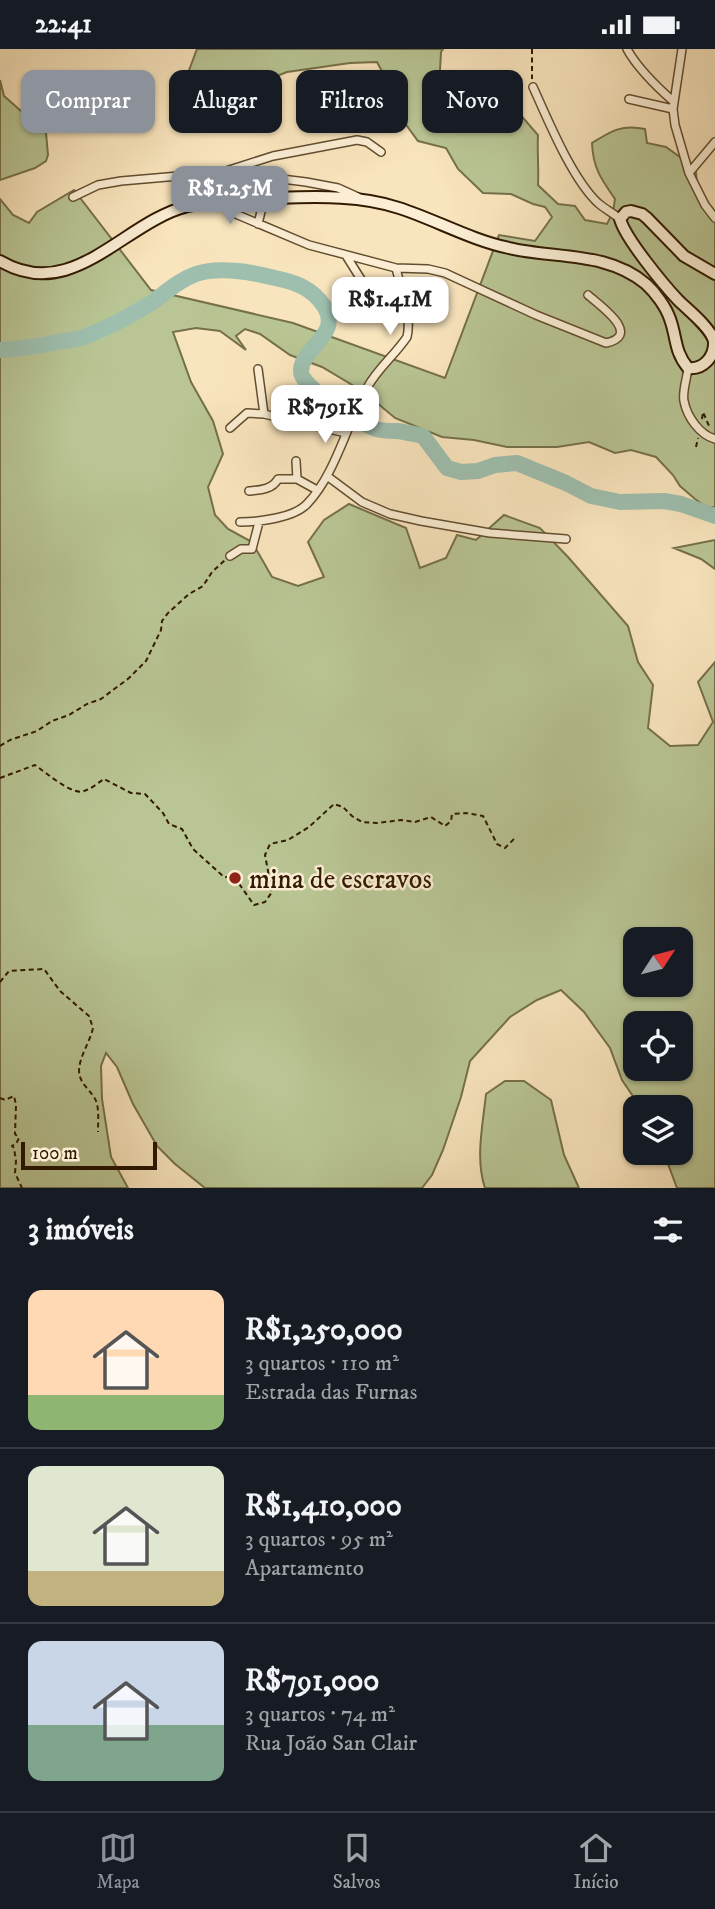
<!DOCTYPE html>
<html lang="pt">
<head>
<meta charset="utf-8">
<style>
	:root { --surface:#171b24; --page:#20242c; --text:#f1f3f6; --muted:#9ea1a6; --line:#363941; --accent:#8c9099 }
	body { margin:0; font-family:"IM FELL DW Pica",serif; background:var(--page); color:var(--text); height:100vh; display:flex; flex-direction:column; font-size:26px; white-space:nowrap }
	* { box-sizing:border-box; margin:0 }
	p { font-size:23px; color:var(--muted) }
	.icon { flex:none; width:38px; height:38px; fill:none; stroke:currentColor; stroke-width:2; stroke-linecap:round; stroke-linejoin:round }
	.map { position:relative; height:1139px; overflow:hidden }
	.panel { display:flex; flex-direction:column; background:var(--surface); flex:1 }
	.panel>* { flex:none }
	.guide { position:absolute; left:21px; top:21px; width:674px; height:63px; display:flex; gap:14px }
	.needle { width:46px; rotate:54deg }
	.tools { position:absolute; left:623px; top:878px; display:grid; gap:14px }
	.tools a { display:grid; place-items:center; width:70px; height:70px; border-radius:14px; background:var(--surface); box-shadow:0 2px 5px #0004; font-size:35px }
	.scale { position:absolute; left:21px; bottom:18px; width:136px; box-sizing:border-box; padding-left:7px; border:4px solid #311a00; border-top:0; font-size:19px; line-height:24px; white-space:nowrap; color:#311a00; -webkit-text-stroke:5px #fbeed4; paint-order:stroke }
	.price { position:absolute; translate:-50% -60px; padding:0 16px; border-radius:14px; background:#fff; color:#222; font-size:23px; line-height:46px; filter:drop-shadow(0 2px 4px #0008) }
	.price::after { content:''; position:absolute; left:50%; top:42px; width:21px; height:16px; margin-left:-10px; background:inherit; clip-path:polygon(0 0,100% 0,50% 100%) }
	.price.selected { background:var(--accent); color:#fff }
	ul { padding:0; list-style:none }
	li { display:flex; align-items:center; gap:21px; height:175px; padding:0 28px }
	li+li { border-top:2px solid var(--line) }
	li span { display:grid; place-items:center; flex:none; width:196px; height:140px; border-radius:14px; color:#555 }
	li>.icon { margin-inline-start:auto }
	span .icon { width:84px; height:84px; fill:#fffc; stroke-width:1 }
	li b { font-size:30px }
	h2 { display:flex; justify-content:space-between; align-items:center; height:84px; padding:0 28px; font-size:30px }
	.pill { padding:0 24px; border-radius:14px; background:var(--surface); box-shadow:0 2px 5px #0004; font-size:24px; line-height:63px }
	.pill.selected { background:var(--accent); color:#fff }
	.status { display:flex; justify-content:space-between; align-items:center; height:49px; padding:0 35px; background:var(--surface); direction:ltr }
	.status svg { height:19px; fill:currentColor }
	.dock { display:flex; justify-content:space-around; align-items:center; height:98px; border-top:2px solid var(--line); background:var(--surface); font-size:19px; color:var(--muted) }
	.dock a { display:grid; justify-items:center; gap:4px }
	.dock .selected { color:var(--accent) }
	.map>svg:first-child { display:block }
	.green { fill:#b9c594; stroke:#75704a; stroke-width:2; fill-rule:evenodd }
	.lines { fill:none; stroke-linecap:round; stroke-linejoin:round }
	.river { stroke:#9ebfae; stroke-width:16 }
	.street-casing { stroke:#634d2f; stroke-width:10 }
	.secondary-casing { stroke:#311a00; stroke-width:14 }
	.path { stroke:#311a00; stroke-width:2; stroke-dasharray:5 3.5; stroke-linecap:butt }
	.street { stroke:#fbeed4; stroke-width:7 }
	.secondary { stroke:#fbeed4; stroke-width:10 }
	.poi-dot { fill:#8f2418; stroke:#fbeed4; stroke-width:2.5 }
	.labels { text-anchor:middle; stroke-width:5; stroke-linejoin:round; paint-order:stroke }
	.poi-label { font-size:28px; fill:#311a00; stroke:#fbeed4; text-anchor:start }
</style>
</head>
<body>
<div class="status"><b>22:41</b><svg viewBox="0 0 49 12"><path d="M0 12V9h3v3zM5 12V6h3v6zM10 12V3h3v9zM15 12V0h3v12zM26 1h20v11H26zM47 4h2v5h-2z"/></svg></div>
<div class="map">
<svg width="715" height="1139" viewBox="0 0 715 1139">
	<rect width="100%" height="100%" fill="#f9e5bd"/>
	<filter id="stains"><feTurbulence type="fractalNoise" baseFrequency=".00286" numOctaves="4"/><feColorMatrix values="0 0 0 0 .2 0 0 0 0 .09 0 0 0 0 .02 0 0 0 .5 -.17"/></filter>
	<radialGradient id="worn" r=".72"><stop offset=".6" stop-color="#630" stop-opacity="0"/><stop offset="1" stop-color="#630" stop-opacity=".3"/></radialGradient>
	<!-- green -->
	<path class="green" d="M 197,0 L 443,0 L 441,3 L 440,21 L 458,42 L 488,35 L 510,44 L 518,63 L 538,86 C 537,103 539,119 538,136 L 558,155 L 575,157 L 585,171 L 607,175 L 613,163 L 615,150 C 601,130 593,119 592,94 C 611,82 622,75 645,80 L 647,94 L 666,98 L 684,111 L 696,123 L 697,136 L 715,164 L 715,458 L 706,458 L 695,450 L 680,437 L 673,426 L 656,408 L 631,401 L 615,404 L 589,393 L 557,398 L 507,398 L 474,391 L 442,388 L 395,369 L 364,343 L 322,318 L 290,306 L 260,285 L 245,280 L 236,287 L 246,301 L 220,282 L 196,279 L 173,283 L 191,333 L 213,372 L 223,405 L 208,438 L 215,466 L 228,480 L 252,493 L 272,528 L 298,537 L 324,528 L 308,493 L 324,471 L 349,455 L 406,479 L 420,519 L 446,509 L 457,486 L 476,491 L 504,466 L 540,479 L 568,508 L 628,577 L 638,613 L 653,636 L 648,679 L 670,697 L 698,696 L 713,673 L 698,633 L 715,613 L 715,1139 L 677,1139 L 664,1104 L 681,1104 L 681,1059 L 641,1059 L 622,1031 L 610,999 L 584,963 L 561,941 L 537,951 L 510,968 L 470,1012 L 461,1048 L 443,1101 L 432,1126 L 422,1139 L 205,1139 L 175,1115 L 157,1097 L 133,1055 L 117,1018 L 106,1004 L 101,1017 L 102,1050 L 111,1108 L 128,1139 L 0,1139 L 0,150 L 13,166 L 29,174 L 37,163 L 74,141 L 151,241 L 293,274 L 445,329 L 499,186 L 535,192 L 552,168 L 545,158 L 533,155 L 511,145 L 483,144 L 458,120 L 446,99 L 418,92 L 396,62 L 386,30 L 377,13 L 350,14 L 287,23 L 225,47 L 199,47 L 188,24 ZM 635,891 L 681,891 L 681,936 L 635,936 ZM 635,975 L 681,975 L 681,1020 L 635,1020 Z
		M 0,31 L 4,47 L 46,84 L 48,106 L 46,112 L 35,119 L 0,131 Z
		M 715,491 L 715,520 L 701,510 L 674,499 Z
		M 505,1032 L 524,1032 L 551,1051 L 564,1106 L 579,1139 L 485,1139 C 475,1110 483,1075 486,1045 Z"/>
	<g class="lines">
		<!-- river -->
		<path class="river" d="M 0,301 C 20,300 39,297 58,293 C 67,291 76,291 84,288 C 105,280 132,266 151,254 C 165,244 179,231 196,225 C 220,217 251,223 275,229 C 295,233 312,239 324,257 C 343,286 300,299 301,323 C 301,338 361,375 376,380 C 382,382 390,382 397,382 C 406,383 414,385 423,387 L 447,419 L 461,423 L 478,422 L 495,416 L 517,414 L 566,434 L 591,447 L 620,453 L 664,452 L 681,455 L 715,467"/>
		<!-- street casing -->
		<g class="street-casing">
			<path id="street" d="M 627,0 C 638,20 657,38 674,53
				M 682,0 L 673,60 L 675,76 L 689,124 L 705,156 L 715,169
				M 533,38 C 548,71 572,130 598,154 C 605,160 613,164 620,170
				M 629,50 L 673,60
				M 226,122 L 273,107 L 357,91 L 367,93 L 381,103
				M 689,124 L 715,93
				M 73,148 L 98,136 L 121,132 L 225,123 L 306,133 L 338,139 L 358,148
				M 217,152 L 238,166 L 309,196 L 396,219 L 428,220 L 445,224 L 536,266 L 606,294 C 643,286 599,256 588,246
				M 258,175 L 264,150
				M 347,208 L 362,232 L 383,257
				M 688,319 C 687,329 682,343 684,352 C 687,368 700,386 715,390
				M 258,320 L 264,365 L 346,384
				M 230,379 L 247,364 L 264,365
				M 296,412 L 297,430 L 317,441
				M 327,427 L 362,453 L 390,465 L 421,472 L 490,484 L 566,490
				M 249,442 C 259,441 272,441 278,430 L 297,430
				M 240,473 C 258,473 294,469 307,455 C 335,426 347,375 367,339 C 377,320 395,306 407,288 C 412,266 401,241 396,219
				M 230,507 L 241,500 L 252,500 L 259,473"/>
		</g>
		<!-- secondary casing -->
		<g class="secondary-casing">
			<path id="secondary" d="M 0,212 C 73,255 123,173 188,157 C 214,151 241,150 267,149 C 311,148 358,145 399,159 C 436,171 471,191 509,199 C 555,210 607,202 646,235 C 655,243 666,258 670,270 C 677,289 674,302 688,319 C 703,321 715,308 714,292 C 710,278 688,261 678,251 C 663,235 625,189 620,170 L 626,163 L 631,162 L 642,165 L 647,169 L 684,207 L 715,225"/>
		</g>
		<!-- path -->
		<path class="path" d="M 532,0 L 532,30
			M 702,370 L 703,363 L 709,377
			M 696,398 L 698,389
			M 0,697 L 10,691 L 37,682 L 52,672 L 69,666 L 87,655 L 101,650 L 129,629 L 146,612 L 161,581 L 162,572 L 168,564 L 189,545 L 203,537 L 212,523 L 225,511
			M 0,729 L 35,716 C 45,723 73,747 84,742 C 91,740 98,734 104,730 L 131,744 L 145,745 L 163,764 L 169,775 L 182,780 L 193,800 L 224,828 L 235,829 L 254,856 L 265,853 L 272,843 L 265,806 L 270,795 L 288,791 L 309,778 L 334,755 L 343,758 L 352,767 L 362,773 L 377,774 L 401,771 L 415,773 L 431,768 L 445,777 L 451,772 L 452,765 L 466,764 L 483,767 L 497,795 L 505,799 L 516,788
			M 0,933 L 9,922 L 44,920 L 60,942 L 89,967 L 93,979 C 90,993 80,1006 79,1021 C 79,1037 94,1042 97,1055 C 99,1064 98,1074 98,1083
			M 0,1049 L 5,1051 L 14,1047 L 16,1056 L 15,1085 L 19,1089 L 16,1095 L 12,1097 L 14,1099 L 16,1112 L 15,1124 L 22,1139"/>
		<!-- street -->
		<use href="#street" class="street"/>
		<!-- secondary -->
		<use href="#secondary" class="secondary"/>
	</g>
	<!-- markers -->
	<circle class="poi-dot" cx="235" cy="829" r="7"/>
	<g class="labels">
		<!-- poi labels -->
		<g class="poi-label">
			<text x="249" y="839">mina de escravos</text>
		</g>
	</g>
	<rect width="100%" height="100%" filter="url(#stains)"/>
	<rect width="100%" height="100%" fill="url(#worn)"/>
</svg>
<div class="tools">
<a><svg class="needle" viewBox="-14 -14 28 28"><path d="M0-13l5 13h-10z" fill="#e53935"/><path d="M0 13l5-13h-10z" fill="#9ea1a6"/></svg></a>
<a><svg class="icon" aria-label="locate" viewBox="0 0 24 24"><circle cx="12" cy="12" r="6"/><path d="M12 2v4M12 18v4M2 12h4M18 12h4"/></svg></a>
<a><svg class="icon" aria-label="layers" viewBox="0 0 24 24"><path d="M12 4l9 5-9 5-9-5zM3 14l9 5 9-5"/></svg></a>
</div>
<div class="scale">100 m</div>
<b class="price selected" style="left:230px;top:177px">R$1.25M</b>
<b class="price" style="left:390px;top:288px">R$1.41M</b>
<b class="price" style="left:325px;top:396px">R$791K</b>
<div class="guide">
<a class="pill selected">Comprar</a>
<a class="pill">Alugar</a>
<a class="pill">Filtros</a>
<a class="pill">Novo</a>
</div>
</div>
<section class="panel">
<h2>3 imóveis<svg class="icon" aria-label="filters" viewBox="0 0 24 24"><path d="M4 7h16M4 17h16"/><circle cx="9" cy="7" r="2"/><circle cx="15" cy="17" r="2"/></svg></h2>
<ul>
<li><span style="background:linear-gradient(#ffd9b3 75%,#8fb573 0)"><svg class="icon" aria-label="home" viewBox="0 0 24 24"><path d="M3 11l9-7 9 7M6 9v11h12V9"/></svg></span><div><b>R$1,250,000</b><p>3 quartos · 110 m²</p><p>Estrada das Furnas</p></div></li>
<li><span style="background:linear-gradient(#dfe7d0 75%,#c2b280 0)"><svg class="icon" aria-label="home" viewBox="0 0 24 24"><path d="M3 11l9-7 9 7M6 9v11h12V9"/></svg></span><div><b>R$1,410,000</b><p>3 quartos · 95 m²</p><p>Apartamento</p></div></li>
<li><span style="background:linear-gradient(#c9d6e8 60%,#7fa58c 0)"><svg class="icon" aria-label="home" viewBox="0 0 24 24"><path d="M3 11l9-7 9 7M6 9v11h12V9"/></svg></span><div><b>R$791,000</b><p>3 quartos · 74 m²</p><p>Rua João San Clair</p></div></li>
</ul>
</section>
<nav class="dock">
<a class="selected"><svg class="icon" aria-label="map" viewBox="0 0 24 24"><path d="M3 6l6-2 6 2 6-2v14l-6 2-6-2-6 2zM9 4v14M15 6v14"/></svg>Mapa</a>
<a><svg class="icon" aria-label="saved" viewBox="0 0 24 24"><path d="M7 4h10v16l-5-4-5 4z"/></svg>Salvos</a>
<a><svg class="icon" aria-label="home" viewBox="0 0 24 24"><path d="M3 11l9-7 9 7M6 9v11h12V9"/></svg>Início</a>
</nav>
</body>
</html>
